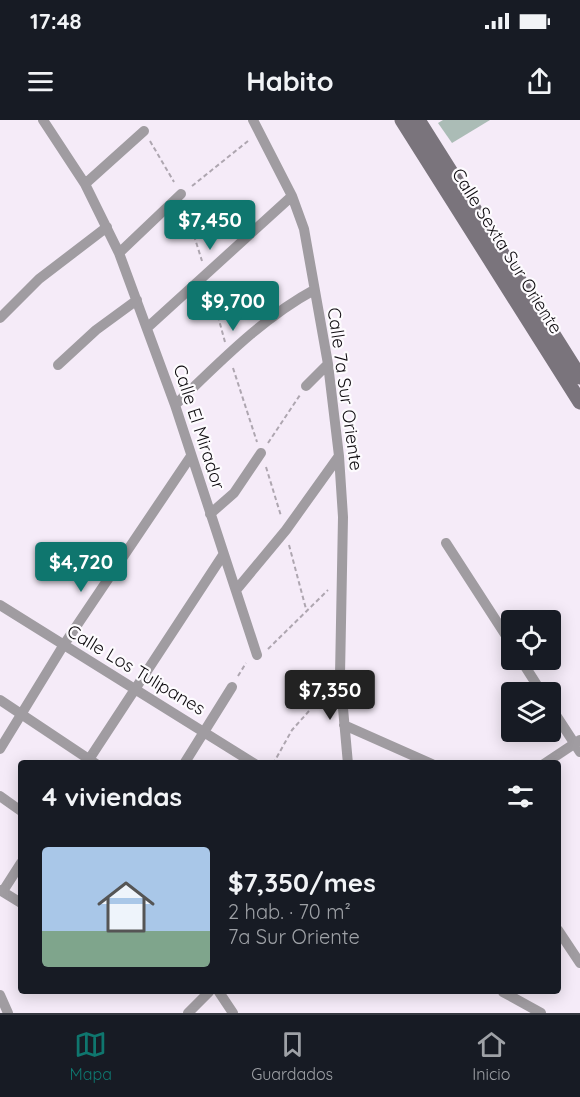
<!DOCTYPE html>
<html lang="es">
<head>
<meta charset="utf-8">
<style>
	:root { --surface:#171b24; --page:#20242c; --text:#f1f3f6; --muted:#9ea1a6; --line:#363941; --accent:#0f766e }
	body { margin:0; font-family:Quicksand,sans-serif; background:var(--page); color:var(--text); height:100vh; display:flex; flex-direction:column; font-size:22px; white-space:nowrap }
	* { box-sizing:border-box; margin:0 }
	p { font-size:20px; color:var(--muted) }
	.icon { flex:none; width:33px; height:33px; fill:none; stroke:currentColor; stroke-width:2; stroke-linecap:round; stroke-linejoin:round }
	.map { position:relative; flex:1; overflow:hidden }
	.side { position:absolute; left:18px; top:640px; width:543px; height:234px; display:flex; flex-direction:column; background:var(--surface); border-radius:6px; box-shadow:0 3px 15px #0003 }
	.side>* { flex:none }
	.controls { position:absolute; left:501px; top:490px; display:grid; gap:12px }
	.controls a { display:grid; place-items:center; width:60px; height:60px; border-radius:6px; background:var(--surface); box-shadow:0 3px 15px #0003; font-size:30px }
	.price { position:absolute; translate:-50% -51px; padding:0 14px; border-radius:6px; background:var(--accent); color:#fff; font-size:20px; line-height:39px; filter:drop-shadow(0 2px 3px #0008) }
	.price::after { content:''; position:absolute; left:50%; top:36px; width:18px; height:14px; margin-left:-9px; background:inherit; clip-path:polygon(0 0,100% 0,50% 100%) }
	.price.current { background:#222; color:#fff }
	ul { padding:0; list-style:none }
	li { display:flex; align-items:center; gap:18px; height:150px; padding:0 24px }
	li span { display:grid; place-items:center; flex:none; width:168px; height:120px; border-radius:6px; color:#555 }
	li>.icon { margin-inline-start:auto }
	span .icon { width:72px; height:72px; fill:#fffc; stroke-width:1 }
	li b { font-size:26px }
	h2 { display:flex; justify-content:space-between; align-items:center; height:72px; padding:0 24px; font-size:26px }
	.status { display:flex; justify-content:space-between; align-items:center; height:42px; padding:0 30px; background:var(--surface); direction:ltr }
	.status svg { height:16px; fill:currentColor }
	header { display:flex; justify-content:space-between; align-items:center; height:78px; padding:0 24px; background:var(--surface); font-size:27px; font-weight:700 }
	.tabs { display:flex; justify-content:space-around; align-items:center; height:84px; border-top:2px solid var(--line); background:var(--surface); font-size:16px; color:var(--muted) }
	.tabs a { display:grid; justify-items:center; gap:3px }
	.tabs .current { color:var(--accent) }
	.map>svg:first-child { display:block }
	.building { fill:#abbcb6 }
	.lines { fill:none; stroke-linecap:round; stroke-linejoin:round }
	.path { stroke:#aea6b0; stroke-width:2; stroke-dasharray:4.5 3; stroke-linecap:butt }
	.minor { stroke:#a09ca1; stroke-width:10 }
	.secondary { stroke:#7a747c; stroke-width:15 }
	.labels { text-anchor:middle; stroke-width:4.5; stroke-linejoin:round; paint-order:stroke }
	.street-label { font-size:18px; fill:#0d0a0e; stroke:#fdfbfe }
</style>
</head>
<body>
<div class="status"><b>17:48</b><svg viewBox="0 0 49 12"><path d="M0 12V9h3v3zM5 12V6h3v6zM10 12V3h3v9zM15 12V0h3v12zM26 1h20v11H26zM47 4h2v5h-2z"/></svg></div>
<header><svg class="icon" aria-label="menu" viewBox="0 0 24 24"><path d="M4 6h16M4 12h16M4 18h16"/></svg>Habito<svg class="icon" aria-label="share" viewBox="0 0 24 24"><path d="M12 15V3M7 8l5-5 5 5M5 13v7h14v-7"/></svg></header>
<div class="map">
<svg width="580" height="893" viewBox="0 0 580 893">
	<rect width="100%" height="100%" fill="#f5ebf8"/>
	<!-- building -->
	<path class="building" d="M 443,0 L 490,0 L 452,23 L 438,3 Z"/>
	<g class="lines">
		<!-- path -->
		<path class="path" d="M 150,21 L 174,62
			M 192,66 L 248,21
			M 185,87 L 202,141
			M 210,167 L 225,222
			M 233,248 L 257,322
			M 268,323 L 300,275
			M 266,347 L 281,396
			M 289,425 L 306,489
			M 268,529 L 328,470
			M 238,556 L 246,543
			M 273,644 L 292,610 L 309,591"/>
		<!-- minor -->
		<path class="minor" d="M 43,0 L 85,64 L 119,133 L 175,285 L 257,535
			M 253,0 L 292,76 L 304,109 L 328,244 L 339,336 L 343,397 L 340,555 L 348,644
			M 85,64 L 144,11
			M 119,133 L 181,74
			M 0,198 L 39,159 L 107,107
			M 148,207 L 292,76
			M 58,245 L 96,210 L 137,180
			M 306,266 L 328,244
			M 175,285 C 218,244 262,198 314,170
			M 210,394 L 234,373 L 261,333
			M 446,423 L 512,525
			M 237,469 L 286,410 L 339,336
			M 0,485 L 255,644
			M 521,540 L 542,573
			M 0,580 L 96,644
			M 317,583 L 340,555
			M 550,586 L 580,632
			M 344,605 L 432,644
			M 0,629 L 63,526 L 191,336
			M 86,644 L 223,435
			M 184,644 L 232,567
			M 544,644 L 580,620
			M 0,676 L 21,691
			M 0,770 L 21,783
			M 3,771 L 21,743
			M 558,810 L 580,843
			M 219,872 L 233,893
			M 503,872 L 541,893
			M 0,875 L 8,893
			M 188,893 L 209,872"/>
		<!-- secondary -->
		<path class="secondary" d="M 402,0 L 580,282
			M 418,0 L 580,257"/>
	</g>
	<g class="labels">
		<!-- street labels -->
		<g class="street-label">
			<text transform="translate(507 131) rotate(58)" y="6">Calle Sexta Sur Oriente</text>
			<text transform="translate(345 269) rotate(82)" y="6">Calle 7a Sur Oriente</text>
			<text transform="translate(199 307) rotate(72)" y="6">Calle El Mirador</text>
			<text transform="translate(136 550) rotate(31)" y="6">Calle Los Tulipanes</text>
		</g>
	</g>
</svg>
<div class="controls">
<a><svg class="icon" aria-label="locate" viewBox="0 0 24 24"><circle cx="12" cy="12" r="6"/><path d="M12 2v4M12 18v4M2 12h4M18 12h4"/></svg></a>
<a><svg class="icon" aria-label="layers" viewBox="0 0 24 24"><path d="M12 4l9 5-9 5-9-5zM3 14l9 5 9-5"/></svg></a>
</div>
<b class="price" style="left:210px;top:131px">$7,450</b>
<b class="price" style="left:233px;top:212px">$9,700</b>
<b class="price" style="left:81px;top:473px">$4,720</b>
<b class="price current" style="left:330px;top:601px">$7,350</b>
<section class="side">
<h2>4 viviendas<svg class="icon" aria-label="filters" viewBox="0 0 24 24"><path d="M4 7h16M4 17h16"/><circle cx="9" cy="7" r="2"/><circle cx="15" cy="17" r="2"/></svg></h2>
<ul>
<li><span style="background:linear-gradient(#a9c7e8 70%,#7fa58c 0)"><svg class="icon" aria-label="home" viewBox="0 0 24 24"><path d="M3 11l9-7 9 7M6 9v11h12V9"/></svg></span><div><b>$7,350/mes</b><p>2 hab. · 70 m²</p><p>7a Sur Oriente</p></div></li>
</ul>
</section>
</div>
<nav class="tabs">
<a class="current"><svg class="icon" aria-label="map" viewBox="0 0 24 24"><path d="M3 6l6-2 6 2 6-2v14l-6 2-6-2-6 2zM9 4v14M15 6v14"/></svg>Mapa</a>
<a><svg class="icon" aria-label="saved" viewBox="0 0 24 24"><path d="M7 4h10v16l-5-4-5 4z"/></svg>Guardados</a>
<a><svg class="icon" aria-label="home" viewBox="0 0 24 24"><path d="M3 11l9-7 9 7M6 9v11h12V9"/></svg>Inicio</a>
</nav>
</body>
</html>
